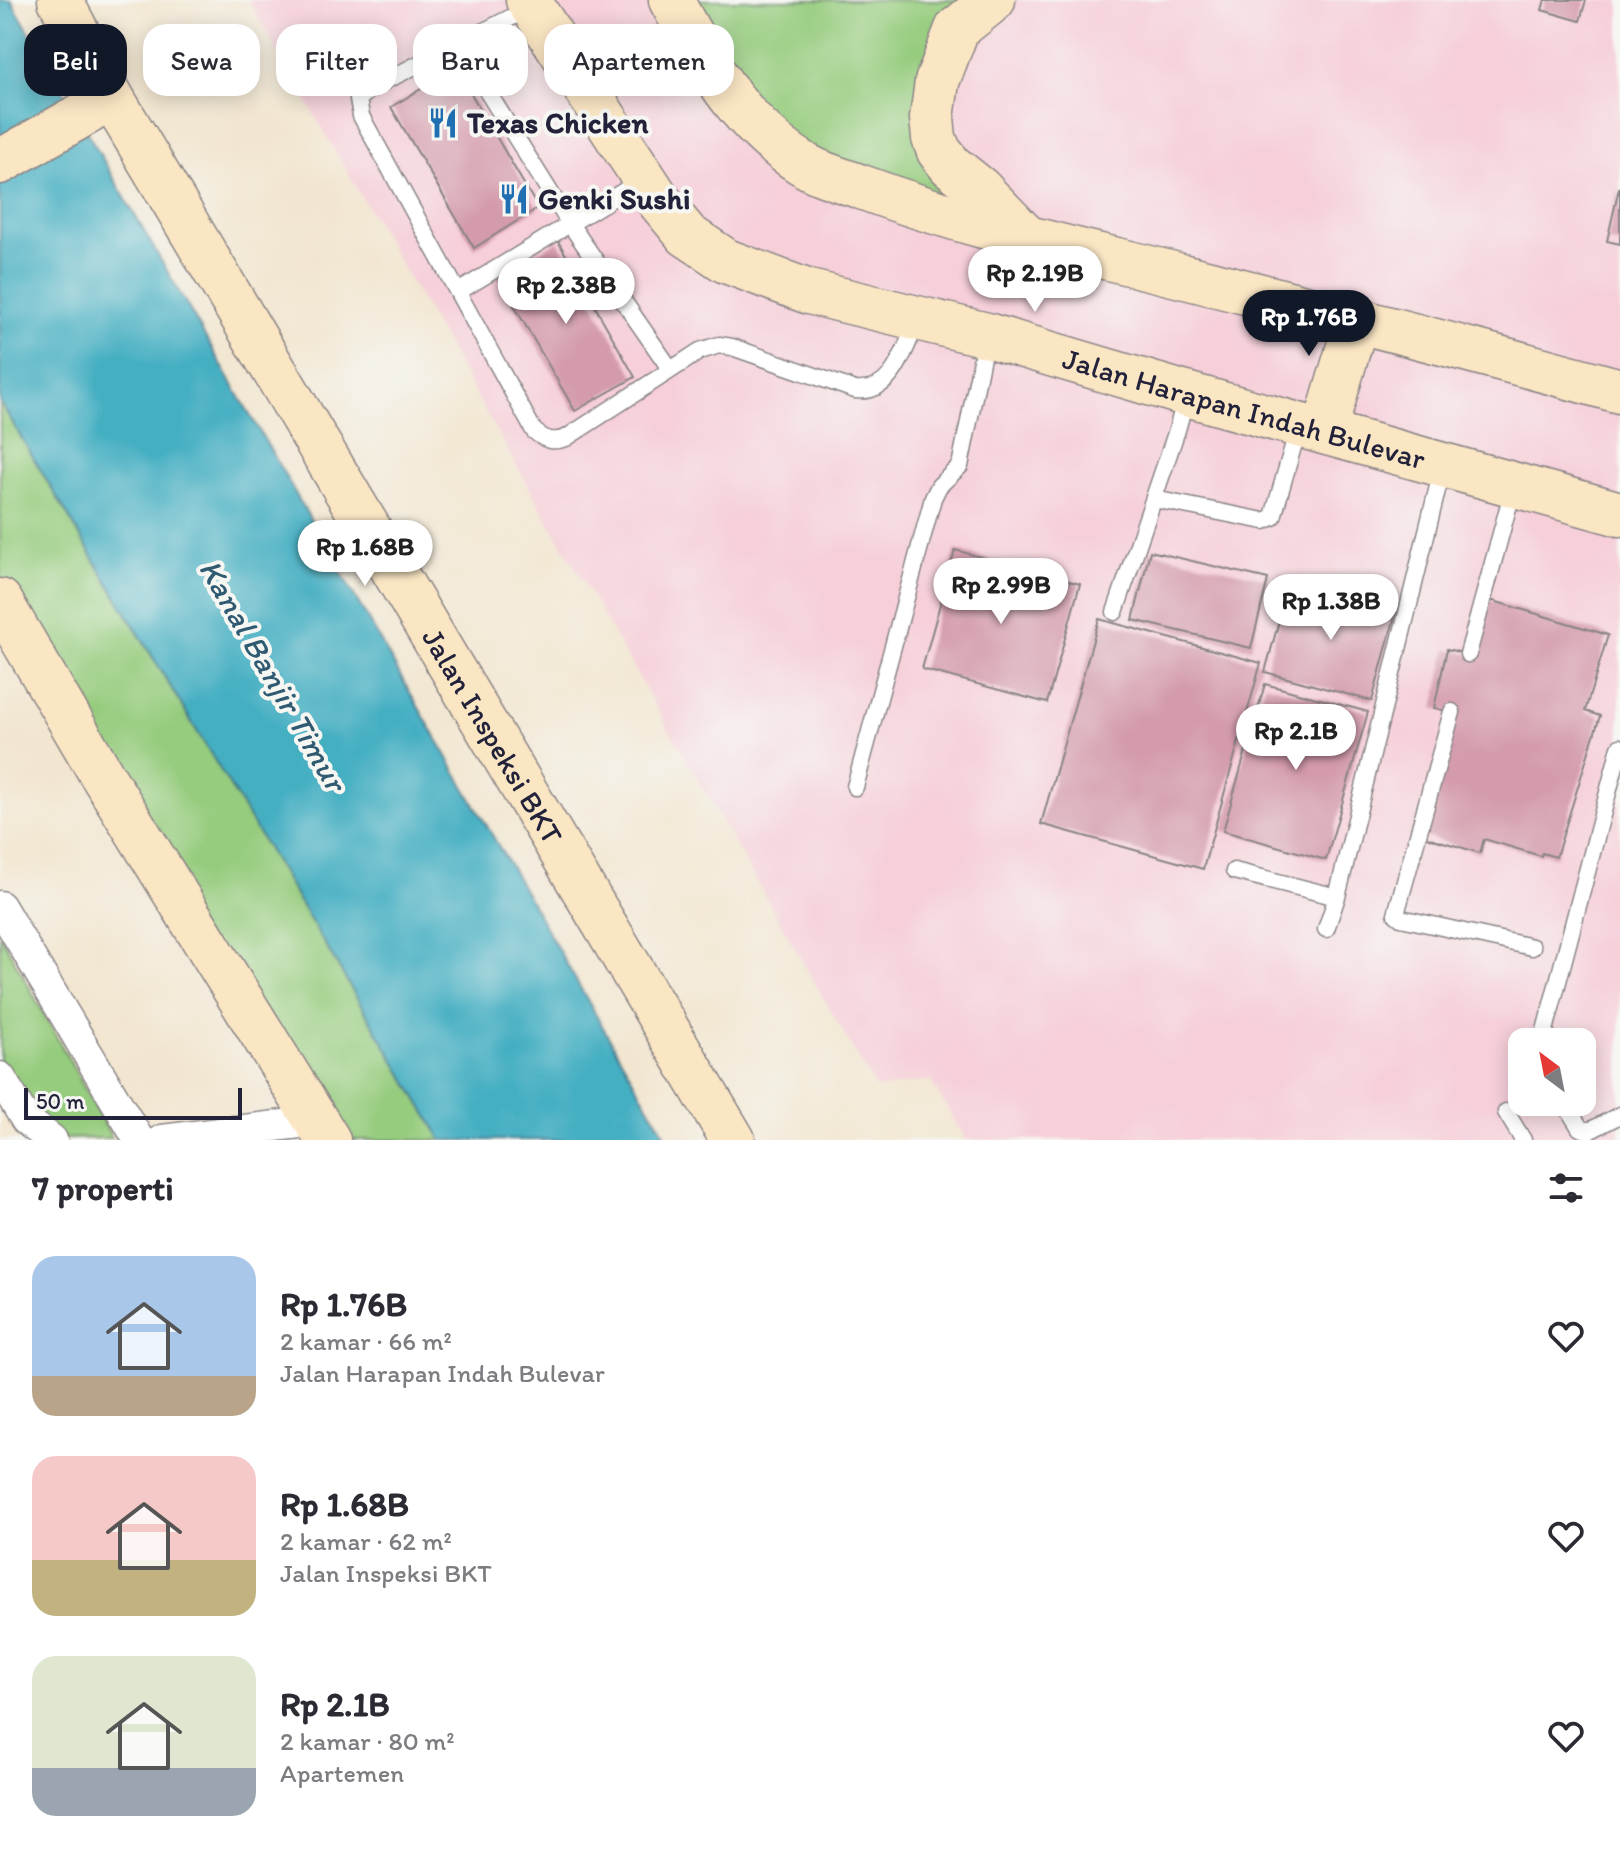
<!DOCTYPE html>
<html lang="id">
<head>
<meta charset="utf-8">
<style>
	:root { --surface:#fff; --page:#f7f7f7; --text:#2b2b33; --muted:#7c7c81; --accent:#111827 }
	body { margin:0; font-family:Itim,sans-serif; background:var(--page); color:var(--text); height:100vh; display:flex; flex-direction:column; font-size:30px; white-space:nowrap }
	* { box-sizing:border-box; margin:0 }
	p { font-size:26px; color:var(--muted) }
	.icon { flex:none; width:44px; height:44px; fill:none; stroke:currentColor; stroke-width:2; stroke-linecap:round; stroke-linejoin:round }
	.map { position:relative; height:1140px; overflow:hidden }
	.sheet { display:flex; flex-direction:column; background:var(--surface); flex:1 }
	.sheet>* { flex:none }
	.top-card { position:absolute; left:24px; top:24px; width:800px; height:72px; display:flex; gap:16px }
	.needle { width:52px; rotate:328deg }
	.controls { position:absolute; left:1508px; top:1028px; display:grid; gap:16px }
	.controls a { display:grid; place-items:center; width:88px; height:88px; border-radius:16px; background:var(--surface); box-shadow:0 4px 20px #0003; font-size:40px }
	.scale { position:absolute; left:24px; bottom:20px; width:218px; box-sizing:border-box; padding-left:8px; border:4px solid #22223b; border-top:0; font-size:22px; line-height:28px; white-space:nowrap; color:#22223b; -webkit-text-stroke:6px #f6f6f2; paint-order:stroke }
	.price { position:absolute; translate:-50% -68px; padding:0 18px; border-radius:28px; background:#fff; color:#222; font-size:26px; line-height:52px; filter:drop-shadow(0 2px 4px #0008) }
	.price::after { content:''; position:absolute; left:50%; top:48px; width:24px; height:18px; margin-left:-12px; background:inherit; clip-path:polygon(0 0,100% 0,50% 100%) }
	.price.active { background:var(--accent); color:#fff }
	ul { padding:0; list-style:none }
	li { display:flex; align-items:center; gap:24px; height:200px; padding:0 32px }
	li span { display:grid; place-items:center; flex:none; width:224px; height:160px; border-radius:24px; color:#555 }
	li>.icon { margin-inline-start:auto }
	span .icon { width:96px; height:96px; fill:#fffc; stroke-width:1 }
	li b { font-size:34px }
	h2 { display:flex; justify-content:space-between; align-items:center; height:96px; padding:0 32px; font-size:34px }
	.pill { padding:0 28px; border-radius:24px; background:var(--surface); box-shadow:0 4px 20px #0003; font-size:28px; line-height:72px }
	.pill.active { background:var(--accent); color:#fff }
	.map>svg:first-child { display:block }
	.built { fill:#f6cfd9; fill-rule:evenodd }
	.green { fill:#96cc7e; stroke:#5c775c; stroke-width:2 }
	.water { fill:#44afc2; stroke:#33687e; stroke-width:2 }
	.building { fill:#d49bac }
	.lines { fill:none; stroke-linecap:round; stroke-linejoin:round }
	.lane-casing { stroke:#8a8486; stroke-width:19 }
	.street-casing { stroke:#8a8486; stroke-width:33 }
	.secondary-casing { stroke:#8a8486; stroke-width:47 }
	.lane { stroke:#fff; stroke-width:16 }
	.street { stroke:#fff; stroke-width:30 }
	.secondary { stroke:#fbe6c4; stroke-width:44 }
	.labels { text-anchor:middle; stroke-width:8; stroke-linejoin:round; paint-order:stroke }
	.poi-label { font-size:30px; font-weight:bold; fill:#22223b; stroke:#f6f6f2; text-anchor:start }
	.street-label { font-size:30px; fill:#22223b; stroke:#f6f6f2 }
	.water-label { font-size:32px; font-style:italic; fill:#305a71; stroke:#f6f6f2 }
</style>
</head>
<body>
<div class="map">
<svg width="1620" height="1140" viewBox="0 0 1620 1140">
	<rect width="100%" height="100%" fill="#f6f6f2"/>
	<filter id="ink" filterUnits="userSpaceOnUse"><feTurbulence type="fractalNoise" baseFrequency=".0125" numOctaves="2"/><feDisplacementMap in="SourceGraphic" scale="16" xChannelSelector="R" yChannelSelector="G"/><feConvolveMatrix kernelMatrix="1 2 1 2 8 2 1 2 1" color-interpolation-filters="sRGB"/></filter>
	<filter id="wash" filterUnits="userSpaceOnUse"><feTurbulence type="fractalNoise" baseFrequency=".006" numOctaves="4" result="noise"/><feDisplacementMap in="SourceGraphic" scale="32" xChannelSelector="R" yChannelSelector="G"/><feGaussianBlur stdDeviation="1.8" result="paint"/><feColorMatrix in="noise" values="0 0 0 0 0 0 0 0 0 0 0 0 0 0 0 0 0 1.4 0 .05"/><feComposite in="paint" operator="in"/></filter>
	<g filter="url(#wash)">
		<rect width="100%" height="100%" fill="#f2e6d0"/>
		<!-- built -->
		<path class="built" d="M 248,0 L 1620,0 L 1620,1140 L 966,1140 L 930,1080 L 876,1089 ZM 1522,1042 L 1582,1042 L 1582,1102 L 1522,1102 Z"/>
		<!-- green -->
		<path class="green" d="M 675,0 L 993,0 L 932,118 L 1027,238 L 805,166 Z
			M 0,402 L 442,1140 L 328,1140 L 0,600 Z
			M 0,934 L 112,1138 L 55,1139 L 0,1067 Z"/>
		<!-- water -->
		<path class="water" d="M 0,0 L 11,0 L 668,1140 L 442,1140 L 0,402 Z"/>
		<g id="blocks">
			<!-- building -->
			<path class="building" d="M 1545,0 L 1586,0 L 1580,21 L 1542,10 Z
				M 456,68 L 538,208 L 474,248 L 391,107 Z
				M 1619,188 L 1620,188 L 1620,244 L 1607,241 Z
				M 558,241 L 635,377 L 575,411 L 497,276 Z
				M 955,550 L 1080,584 L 1047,703 L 922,669 Z
				M 1150,551 L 1268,579 L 1251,648 L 1133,620 Z
				M 1289,584 L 1396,612 L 1372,701 L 1265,672 Z
				M 1490,600 L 1608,635 L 1585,711 L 1600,716 L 1556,857 L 1542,853 L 1541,856 L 1484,839 L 1480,853 L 1423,836 L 1456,713 L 1434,708 L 1447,649 L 1474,656 Z
				M 1099,619 L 1261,663 L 1203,869 L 1041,824 Z
				M 1265,684 L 1368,712 L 1326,860 L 1223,831 Z"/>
		</g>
	</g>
	<g filter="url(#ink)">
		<use href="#blocks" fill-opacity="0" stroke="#8a8486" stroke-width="2"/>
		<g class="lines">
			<!-- lane casing -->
			<g class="lane-casing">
				<path id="lane" d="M 532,7 L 377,85 L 358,99 L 361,116 L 534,431 C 545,440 552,443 566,438 L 700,351 L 719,345 L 732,347 L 855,390 C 894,395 905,347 918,319
					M 457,43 L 570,224 L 671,370
					M 458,292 L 642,180
					M 1154,499 L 1264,521 L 1273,517 L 1298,429
					M 1115,612 L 1177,430 L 1186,397
					M 1468,654 L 1514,486
					M 1452,712 L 1396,914 L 1401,918 L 1532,947
					M 855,787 L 933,498 L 939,486 L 960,466 L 986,337
					M 1234,871 L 1337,897
					M 1326,929 L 1337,897 L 1443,466
					M 1542,1042 L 1620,747
					M 1564,1102 L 1580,1128 L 1589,1131 L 1620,1115
					M 1506,1112 L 1523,1140"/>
			</g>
			<!-- street casing -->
			<g class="street-casing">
				<path id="street" d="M 0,906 L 139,1140
					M 0,1077 L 26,1120 L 52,1140
					M 162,1140 L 316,1121"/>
			</g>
			<!-- secondary casing -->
			<g class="secondary-casing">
				<g id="secondary">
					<path id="s1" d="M 60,0 L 112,98 L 733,1140"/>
					<path id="s2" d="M 528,0 L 659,201 L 687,235 L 726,261 L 809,292 L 987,335 L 1186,394 L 1620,514"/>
					<path d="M 671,0 C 705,63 741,125 802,163 C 820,175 844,180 864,188 C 948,219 1034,240 1121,261 C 1288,302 1454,345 1620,391"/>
					<path d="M 993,0 L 957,29 L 937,82 L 932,118 L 934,138 L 939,151 L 951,166 L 980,189 L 1027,238"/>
					<path d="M 0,162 L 112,98"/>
					<path d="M 1324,432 L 1357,319"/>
					<path d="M 0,601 L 102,775 L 328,1140"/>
				</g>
			</g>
			<!-- lane -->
			<use href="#lane" class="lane"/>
			<!-- street -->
			<use href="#street" class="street"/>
			<!-- secondary -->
			<use href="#secondary" class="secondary"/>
		</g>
	</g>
	<!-- icons -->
	<defs>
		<g id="restaurant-bare" transform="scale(2.4)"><path d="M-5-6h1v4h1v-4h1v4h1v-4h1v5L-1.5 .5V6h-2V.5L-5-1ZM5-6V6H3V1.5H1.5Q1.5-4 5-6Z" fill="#1f6fb2" stroke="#f6f6f2" stroke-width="2.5" paint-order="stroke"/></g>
	</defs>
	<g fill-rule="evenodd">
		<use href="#restaurant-bare" x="443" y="123"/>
		<use href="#restaurant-bare" x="514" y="199"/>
	</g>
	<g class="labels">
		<!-- poi labels -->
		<g class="poi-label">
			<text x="467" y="133">Texas Chicken</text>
			<text x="538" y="209">Genki Sushi</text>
		</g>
		<!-- street labels -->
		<g class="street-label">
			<text dy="10" stroke="none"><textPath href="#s2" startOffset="870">Jalan Harapan Indah Bulevar</textPath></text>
			<text dy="10" stroke="none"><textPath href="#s1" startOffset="854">Jalan Inspeksi BKT</textPath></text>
		</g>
		<!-- water labels -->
		<g class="water-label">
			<text transform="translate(273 675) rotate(60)" y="11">Kanal Banjir Timur</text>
		</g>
	</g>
</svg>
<div class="controls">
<a><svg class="needle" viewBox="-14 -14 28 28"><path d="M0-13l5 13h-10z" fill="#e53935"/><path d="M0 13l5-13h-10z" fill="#7c7c81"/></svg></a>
</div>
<div class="scale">50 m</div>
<b class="price" style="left:1035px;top:314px">Rp 2.19B</b>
<b class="price" style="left:566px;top:326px">Rp 2.38B</b>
<b class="price active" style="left:1309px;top:358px">Rp 1.76B</b>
<b class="price" style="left:365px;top:588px">Rp 1.68B</b>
<b class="price" style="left:1001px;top:626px">Rp 2.99B</b>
<b class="price" style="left:1331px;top:642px">Rp 1.38B</b>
<b class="price" style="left:1296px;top:772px">Rp 2.1B</b>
<div class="top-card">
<a class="pill active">Beli</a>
<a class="pill">Sewa</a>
<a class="pill">Filter</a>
<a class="pill">Baru</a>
<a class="pill">Apartemen</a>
</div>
</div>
<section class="sheet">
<h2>7 properti<svg class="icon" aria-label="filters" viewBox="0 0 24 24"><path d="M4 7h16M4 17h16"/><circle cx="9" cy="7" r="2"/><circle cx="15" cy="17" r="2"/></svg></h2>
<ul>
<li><span style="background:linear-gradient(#a9c7e8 75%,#b9a48a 0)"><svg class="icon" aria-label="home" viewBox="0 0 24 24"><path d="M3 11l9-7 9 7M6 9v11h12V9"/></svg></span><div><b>Rp 1.76B</b><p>2 kamar · 66 m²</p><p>Jalan Harapan Indah Bulevar</p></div><svg class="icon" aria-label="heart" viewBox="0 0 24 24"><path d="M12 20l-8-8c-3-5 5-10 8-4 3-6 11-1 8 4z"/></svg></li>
<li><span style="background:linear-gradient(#f6c9c9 65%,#c2b280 0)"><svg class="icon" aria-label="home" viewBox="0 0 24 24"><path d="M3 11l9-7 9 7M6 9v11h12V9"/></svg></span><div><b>Rp 1.68B</b><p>2 kamar · 62 m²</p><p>Jalan Inspeksi BKT</p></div><svg class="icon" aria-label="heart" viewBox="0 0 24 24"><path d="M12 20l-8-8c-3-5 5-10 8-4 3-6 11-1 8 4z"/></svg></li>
<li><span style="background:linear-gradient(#dfe7d0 70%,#9aa5b1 0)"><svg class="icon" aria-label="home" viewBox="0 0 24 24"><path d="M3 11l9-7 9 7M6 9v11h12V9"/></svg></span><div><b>Rp 2.1B</b><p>2 kamar · 80 m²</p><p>Apartemen</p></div><svg class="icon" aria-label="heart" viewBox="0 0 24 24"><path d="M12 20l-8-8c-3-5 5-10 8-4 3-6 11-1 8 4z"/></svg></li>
</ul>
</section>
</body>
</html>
